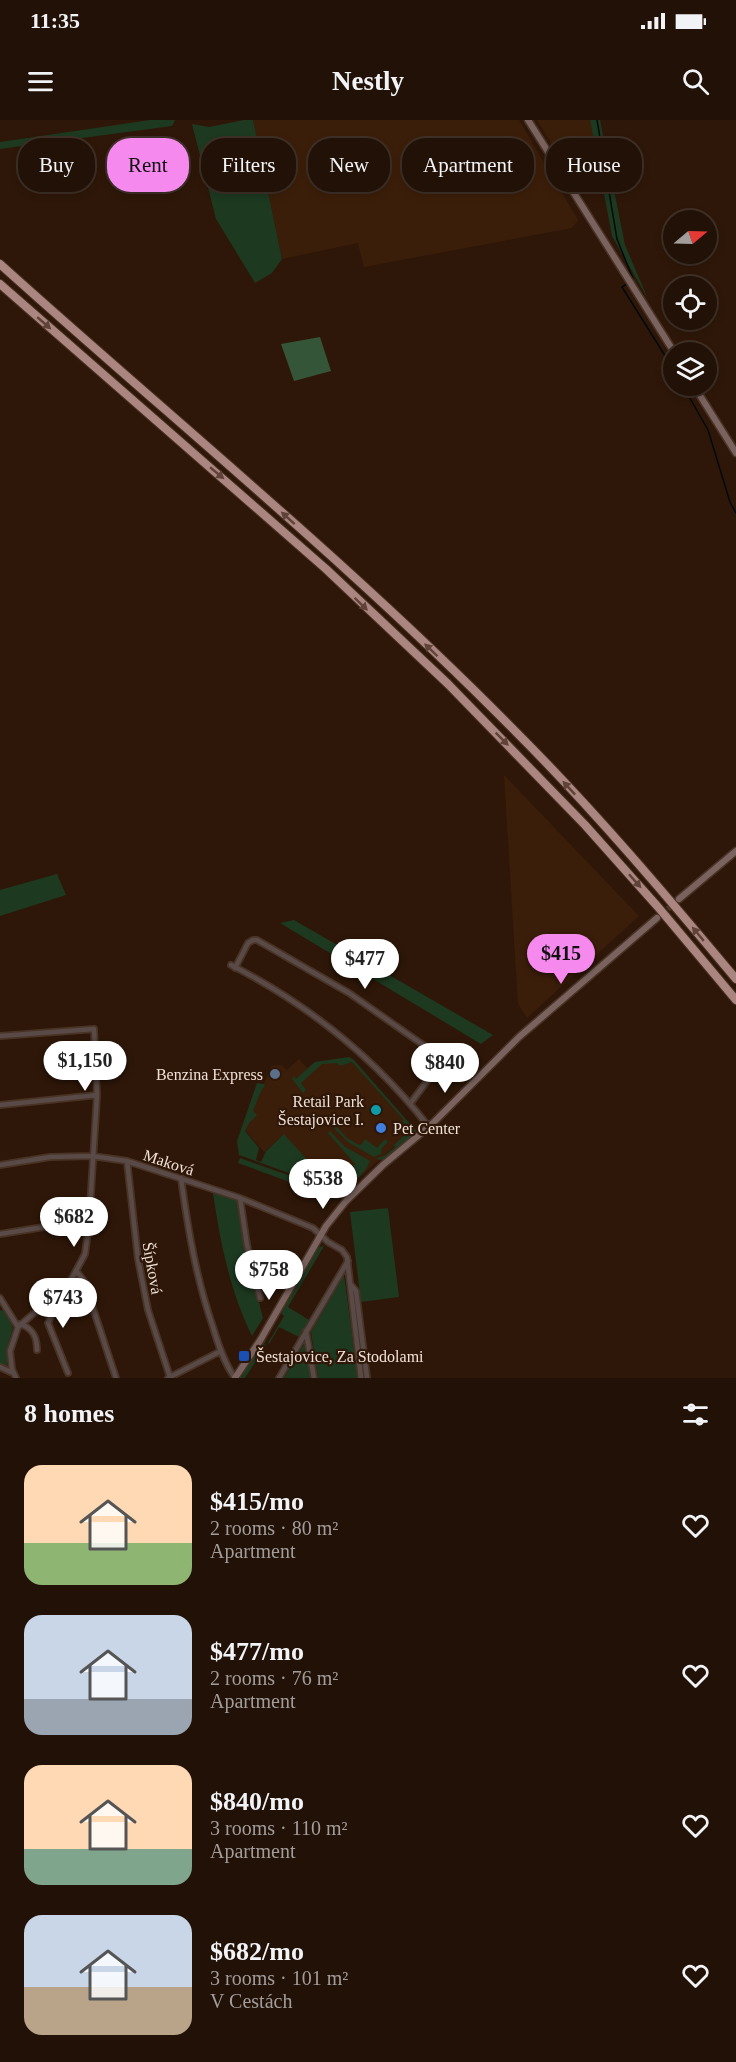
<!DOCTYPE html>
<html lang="en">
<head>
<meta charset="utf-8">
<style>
	:root { --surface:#221106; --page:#2a1a10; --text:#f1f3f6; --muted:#a29d9b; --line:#3f3128; --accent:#f689ee }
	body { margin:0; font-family:Georgia,serif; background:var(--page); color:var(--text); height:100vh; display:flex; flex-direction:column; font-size:22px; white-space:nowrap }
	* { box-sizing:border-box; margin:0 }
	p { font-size:20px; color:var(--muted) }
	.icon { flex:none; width:33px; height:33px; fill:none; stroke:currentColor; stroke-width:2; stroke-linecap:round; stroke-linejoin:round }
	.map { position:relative; height:1258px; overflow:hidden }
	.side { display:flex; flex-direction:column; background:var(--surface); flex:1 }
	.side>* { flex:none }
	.guide { position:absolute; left:18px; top:18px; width:700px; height:54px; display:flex; gap:12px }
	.needle { width:39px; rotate:71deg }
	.fabs { position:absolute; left:663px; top:90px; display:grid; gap:12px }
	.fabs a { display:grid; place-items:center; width:54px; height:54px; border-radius:50%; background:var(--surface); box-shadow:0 3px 9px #0003,0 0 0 2px var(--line); font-size:30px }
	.price { position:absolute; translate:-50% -51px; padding:0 14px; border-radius:21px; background:#fff; color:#222; font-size:20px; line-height:39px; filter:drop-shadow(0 2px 3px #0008) }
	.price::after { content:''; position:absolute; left:50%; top:36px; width:18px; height:14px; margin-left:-9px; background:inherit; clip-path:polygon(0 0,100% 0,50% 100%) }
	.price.on { background:var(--accent); color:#111 }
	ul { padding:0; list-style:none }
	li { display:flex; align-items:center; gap:18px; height:150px; padding:0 24px }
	li span { display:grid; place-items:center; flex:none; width:168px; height:120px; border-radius:18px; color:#555 }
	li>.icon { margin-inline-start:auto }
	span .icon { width:72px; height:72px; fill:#fffc; stroke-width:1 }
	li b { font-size:26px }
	h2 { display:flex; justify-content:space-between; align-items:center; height:72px; padding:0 24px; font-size:26px }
	.pill { padding:0 21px; border-radius:24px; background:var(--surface); box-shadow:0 3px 9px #0003,0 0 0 2px var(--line); font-size:21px; line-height:54px }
	.pill.on { background:var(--accent); color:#111 }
	.status { display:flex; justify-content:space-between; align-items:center; height:42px; padding:0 30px; background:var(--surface); direction:ltr }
	.status svg { height:16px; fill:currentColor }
	header { display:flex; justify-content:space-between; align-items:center; height:78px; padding:0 24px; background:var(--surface); font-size:27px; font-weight:800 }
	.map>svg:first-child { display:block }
	.built { fill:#3b1e09 }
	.green { fill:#1d3920 }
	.forest { fill:#355538 }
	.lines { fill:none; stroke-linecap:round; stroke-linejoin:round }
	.stream { stroke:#000a0e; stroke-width:1.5 }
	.secondary-tunnel { stroke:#4b3527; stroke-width:6; stroke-dasharray:6 3; stroke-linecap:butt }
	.street-casing { stroke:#493325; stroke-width:8 }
	.secondary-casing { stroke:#493325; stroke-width:9 }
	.highway-casing { stroke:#493325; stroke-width:10 }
	.street { stroke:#594a48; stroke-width:4.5 }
	.secondary { stroke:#7a635f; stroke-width:6 }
	.highway { stroke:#ab8681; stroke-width:8 }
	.oneway { fill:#604338 }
	.service-dot { fill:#5c6f8a; stroke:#2e1708; stroke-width:2 }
	.culture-dot { fill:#0f9aa8; stroke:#2e1708; stroke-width:2 }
	.shop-dot { fill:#3f7fe0; stroke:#2e1708; stroke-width:2 }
	.transit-dot { fill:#1a4fb4; stroke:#2e1708; stroke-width:2 }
	.labels { text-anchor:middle; stroke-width:4.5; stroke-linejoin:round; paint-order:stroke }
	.poi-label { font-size:16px; fill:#f1e1d7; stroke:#2e1708; text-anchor:end }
	.street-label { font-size:16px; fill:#f1e1d7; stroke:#2e1708 }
</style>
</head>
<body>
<div class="status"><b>11:35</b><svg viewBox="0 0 49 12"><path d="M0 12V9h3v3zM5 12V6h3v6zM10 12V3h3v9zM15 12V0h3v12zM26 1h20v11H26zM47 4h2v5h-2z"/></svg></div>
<header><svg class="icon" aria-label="menu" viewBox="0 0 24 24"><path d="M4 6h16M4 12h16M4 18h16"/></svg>Nestly<svg class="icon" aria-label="search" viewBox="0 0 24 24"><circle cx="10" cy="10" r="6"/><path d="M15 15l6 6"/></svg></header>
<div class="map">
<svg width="736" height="1258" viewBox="0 0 736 1258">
	<rect width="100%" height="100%" fill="#2e1708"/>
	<!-- built -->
	<path class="built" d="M 253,0 L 519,0 L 578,100 L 572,108 L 364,147 L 358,123 L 282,139 Z
		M 537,0 L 590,0 L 600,54 L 573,59 Z
		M 504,655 L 639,796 L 527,898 L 518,884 Z
		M 299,939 L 307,948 L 315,942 L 352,941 L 414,1009 L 354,1062 L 344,1052 L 328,1066 L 282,1016 L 264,1032 L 245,1010 L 271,946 L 281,945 L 287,950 Z"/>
	<!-- green -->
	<path class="green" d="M 150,0 L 175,0 L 172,6 L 0,29 L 0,22 Z
		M 244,0 L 253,0 L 282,139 L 272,153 L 255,163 L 216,99 L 192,4 L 209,7 Z
		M 590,0 L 600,0 L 625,125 L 648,179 L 612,116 Z
		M 57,754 L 66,775 L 0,796 L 0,770 Z
		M 294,800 L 493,915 L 481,924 L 280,803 Z
		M 349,937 L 354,940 L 418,1013 L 382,1040 L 376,1039 L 385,1035 L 395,1027 L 394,1025 L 409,1011 L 405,1007 L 407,1005 L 402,1002 L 404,1000 L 352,942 L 340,946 L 337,943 L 322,944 L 301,963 L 306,970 L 303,973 L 292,959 L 294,956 L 296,959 L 315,942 Z
		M 257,963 L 264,964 L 265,966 L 262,969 L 253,991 L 257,995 L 249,1003 L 245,1011 L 259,1028 L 256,1040 L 261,1042 L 266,1031 L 284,1014 L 328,1063 L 336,1060 L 337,1066 L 344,1061 L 343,1069 L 328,1067 L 239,1035 L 237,1021 Z
		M 336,1006 L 347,1018 L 359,1025 L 362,1024 L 365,1019 L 377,1028 L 385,1019 L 388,1022 L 382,1028 L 381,1034 L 374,1037 L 348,1022 L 334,1008 Z
		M 330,1011 L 344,1026 L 370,1041 L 366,1049 L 356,1061 L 347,1051 L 355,1044 L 328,1013 Z
		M 240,1038 L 330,1070 L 342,1071 L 342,1076 L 336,1079 L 238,1043 Z
		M 213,1073 L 236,1080 L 238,1083 L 249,1144 L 263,1198 L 252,1216 C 230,1171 220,1122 213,1073 Z
		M 388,1088 L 399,1177 L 361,1182 L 350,1092 Z
		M 324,1126 L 288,1187 L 309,1200 L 299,1217 L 279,1207 L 269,1224 L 268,1223 L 284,1196 L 281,1193 L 319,1127 Z
		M 344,1155 L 358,1258 L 318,1258 L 311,1212 Z
		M 0,1187 L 0,1190 L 6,1191 L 13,1208 L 7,1228 L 7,1246 L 6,1249 L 0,1246 Z
		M 263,1218 L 266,1220 L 264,1224 L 266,1225 L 245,1258 L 238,1258 Z
		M 304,1224 L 306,1225 L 311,1258 L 284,1258 Z"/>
	<!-- forest -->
	<path class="forest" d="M 320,217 L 331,251 L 294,261 L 281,224 Z"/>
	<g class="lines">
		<!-- stream -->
		<path class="stream" d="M 597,0 L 617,119 L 633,159 L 631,161
			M 627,164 L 622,167 L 674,250
			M 683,266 L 708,310 L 730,382 L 736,393"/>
		<!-- secondary-tunnel -->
		<path class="secondary-tunnel" d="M 661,795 L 679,779"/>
		<!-- street casing -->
		<g class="street-casing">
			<path id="street" d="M 231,845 C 307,884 376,939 429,1007
				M 235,848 L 248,823 L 253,820 L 257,820 L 349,873 L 439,936 L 441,940 L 439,945 L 410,984
				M 0,916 L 94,909 L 97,975 L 89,1104 L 85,1134 L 70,1162 L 18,1207 L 10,1231 L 12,1249 L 16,1258
				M 0,985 L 97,975
				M 127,1041 L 138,1139 L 148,1190 L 170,1257
				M 0,1045 L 50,1037 L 92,1036 L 127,1041 L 240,1078 L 313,1108 L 328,1122 L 342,1130 L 347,1137 L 361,1258
				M 181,1058 C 188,1109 196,1158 213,1207 C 218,1224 224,1243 235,1258
				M 240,1078 L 247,1125 L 260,1178
				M 0,1114 L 44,1107 L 89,1104
				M 77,1152 L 84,1161 L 116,1258
				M 351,1165 L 356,1171 L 367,1258
				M 52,1177 L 56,1186 L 48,1203 L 68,1253
				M 0,1178 L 18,1207
				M 20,1204 C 33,1208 37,1217 37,1230
				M 306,1211 L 314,1258
				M 0,1247 L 13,1253
				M 168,1258 L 221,1231
				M 279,1258 L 348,1141"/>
		</g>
		<!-- secondary casing -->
		<g class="secondary-casing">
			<path id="secondary" d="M 528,0 L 674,232
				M 694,266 L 736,333
				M 679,779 L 736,731
				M 235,1258 L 261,1219 L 326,1106 L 346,1081 L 383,1045 L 431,1005 L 519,917 L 657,798"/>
		</g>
		<!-- highway casing -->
		<g class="highway-casing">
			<path id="highway" d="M 0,144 C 172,299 353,446 516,612 C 594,690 665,774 736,859
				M 0,164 L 326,449 L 448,564 L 585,705 L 658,787 L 736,880"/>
		</g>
		<!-- street -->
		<use href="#street" class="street"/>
		<!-- secondary -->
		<use href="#secondary" class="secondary"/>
		<!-- highway -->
		<use href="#highway" class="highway"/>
	</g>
	<!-- one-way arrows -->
	<defs><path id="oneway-solid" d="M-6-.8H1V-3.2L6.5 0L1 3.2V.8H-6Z" transform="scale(1.5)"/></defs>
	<g class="oneway">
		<use href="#oneway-solid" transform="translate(44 203) rotate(41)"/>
		<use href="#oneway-solid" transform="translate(217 353) rotate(40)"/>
		<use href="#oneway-solid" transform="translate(288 398) rotate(-138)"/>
		<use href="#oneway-solid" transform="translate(361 484) rotate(44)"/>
		<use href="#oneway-solid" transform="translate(431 530) rotate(-136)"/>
		<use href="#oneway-solid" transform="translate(502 619) rotate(45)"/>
		<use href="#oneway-solid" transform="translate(569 668) rotate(-133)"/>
		<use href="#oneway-solid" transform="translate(635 761) rotate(48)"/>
		<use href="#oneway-solid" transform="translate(698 814) rotate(-130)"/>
	</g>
	<!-- markers -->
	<circle class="service-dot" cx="275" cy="954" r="6"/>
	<circle class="culture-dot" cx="376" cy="990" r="6"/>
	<circle class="shop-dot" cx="381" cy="1008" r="6"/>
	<rect class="transit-dot" x="238" y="1230" width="12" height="12" rx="3"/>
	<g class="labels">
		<!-- poi labels -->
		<g class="poi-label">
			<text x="263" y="960">Benzina Express</text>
			<text x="364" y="987">Retail Park<tspan x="364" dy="18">Šestajovice I.</tspan></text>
			<text x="393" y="1014" text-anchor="start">Pet Center</text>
			<text x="256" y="1242" text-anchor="start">Šestajovice, Za Stodolami</text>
		</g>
		<!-- street labels -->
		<g class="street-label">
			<text transform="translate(169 1042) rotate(18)" y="6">Maková</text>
			<text transform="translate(153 1148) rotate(80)" y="6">Šípková</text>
		</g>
	</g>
</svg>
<div class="fabs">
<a><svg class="needle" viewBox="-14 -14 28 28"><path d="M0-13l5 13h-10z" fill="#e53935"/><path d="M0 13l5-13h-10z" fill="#a29d9b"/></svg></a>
<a><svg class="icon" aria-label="locate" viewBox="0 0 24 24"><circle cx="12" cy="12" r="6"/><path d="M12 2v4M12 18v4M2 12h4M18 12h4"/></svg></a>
<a><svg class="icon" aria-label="layers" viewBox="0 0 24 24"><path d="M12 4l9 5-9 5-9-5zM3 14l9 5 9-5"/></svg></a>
</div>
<b class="price on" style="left:561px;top:865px">$415</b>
<b class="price" style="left:365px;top:870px">$477</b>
<b class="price" style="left:85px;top:972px">$1,150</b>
<b class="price" style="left:445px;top:974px">$840</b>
<b class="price" style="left:323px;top:1090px">$538</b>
<b class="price" style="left:74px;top:1128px">$682</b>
<b class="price" style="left:269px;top:1181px">$758</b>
<b class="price" style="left:63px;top:1209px">$743</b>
<div class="guide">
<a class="pill">Buy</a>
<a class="pill on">Rent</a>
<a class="pill">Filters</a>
<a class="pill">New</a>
<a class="pill">Apartment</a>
<a class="pill">House</a>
</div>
</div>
<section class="side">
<h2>8 homes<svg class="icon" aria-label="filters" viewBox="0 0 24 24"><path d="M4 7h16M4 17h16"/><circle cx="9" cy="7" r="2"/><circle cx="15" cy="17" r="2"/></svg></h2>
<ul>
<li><span style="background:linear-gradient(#ffd9b3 65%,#8fb573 0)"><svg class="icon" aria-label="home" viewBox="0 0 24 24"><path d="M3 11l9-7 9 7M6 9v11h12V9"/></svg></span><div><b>$415/mo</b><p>2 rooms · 80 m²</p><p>Apartment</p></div><svg class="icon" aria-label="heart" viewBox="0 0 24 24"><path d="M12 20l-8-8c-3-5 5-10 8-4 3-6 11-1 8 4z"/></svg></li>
<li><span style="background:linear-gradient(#c9d6e8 70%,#9aa5b1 0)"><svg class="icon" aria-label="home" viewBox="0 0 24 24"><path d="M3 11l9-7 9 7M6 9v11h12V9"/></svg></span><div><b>$477/mo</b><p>2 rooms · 76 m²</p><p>Apartment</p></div><svg class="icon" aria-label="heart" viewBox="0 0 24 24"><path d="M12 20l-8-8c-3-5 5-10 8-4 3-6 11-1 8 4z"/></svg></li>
<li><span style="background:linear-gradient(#ffd9b3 70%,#7fa58c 0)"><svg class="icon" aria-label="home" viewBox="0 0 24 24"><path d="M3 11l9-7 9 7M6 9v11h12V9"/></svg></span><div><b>$840/mo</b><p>3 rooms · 110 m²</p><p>Apartment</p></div><svg class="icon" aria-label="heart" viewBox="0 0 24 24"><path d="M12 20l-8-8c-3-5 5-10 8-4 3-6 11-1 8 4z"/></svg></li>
<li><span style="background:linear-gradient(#c9d6e8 60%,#b9a48a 0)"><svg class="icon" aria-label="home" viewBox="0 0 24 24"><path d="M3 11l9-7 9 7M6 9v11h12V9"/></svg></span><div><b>$682/mo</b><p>3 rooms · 101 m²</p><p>V Cestách</p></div><svg class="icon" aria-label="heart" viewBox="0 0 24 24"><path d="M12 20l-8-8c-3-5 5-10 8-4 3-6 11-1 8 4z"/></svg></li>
</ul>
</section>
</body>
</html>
